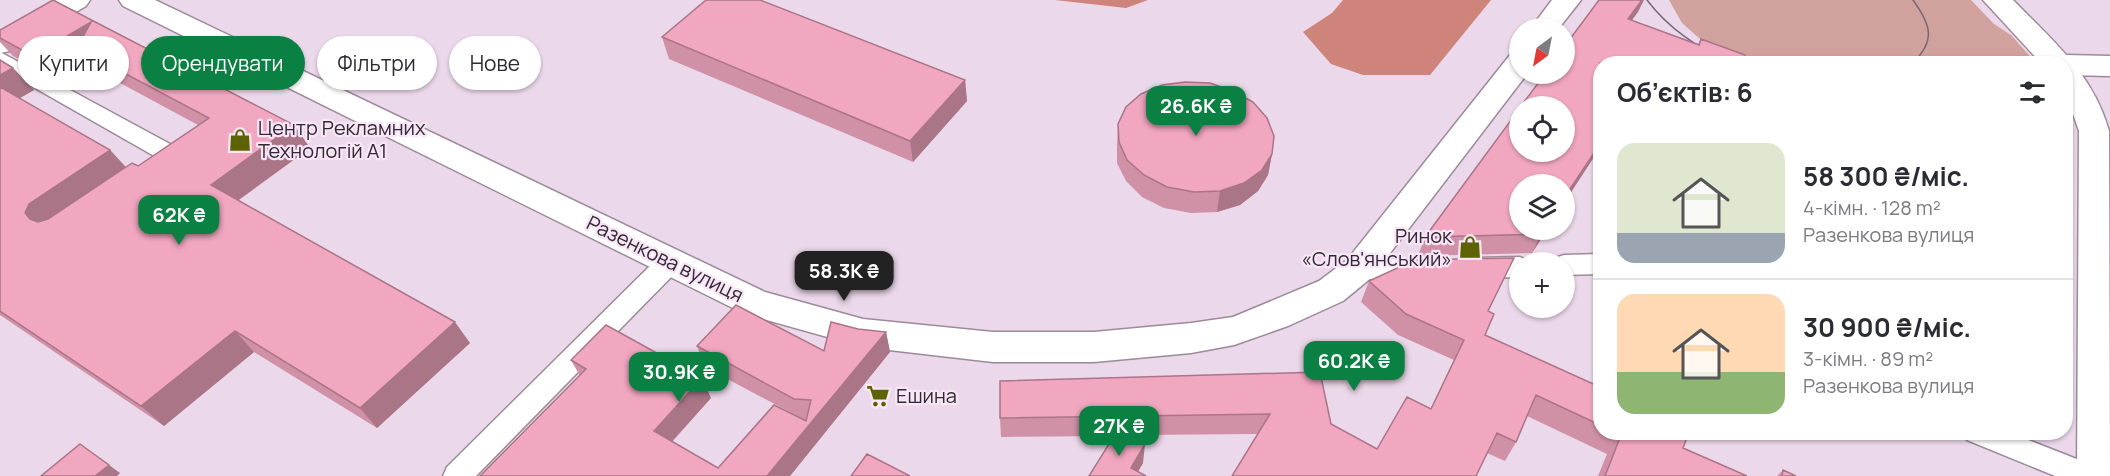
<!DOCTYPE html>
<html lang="uk">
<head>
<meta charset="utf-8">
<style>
	:root { --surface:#fff; --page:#f2f2f3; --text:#2b2b33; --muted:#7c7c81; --line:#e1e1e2; --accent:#0b8043 }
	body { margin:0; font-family:Manrope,sans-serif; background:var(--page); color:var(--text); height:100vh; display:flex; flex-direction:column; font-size:22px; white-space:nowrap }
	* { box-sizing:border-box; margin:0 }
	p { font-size:20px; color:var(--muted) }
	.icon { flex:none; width:33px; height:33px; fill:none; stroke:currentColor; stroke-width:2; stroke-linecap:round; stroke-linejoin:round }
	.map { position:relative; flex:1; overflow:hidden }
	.drawer { position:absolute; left:1593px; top:56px; width:480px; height:384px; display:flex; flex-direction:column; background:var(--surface); border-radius:24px; box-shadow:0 2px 4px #0004 }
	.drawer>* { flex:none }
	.hud { position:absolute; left:18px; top:36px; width:570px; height:54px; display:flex; gap:12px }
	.needle { width:39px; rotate:212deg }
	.fabs { position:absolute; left:1509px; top:18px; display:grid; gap:12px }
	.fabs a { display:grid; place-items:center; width:66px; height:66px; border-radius:50%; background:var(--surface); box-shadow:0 2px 4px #0004; font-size:30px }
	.price { position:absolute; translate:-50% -51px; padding:0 14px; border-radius:12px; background:var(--accent); color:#fff; font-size:20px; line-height:39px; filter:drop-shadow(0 2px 3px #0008) }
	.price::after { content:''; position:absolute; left:50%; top:36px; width:18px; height:14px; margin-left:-9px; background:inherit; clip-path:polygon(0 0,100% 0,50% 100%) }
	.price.on { background:#222; color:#fff }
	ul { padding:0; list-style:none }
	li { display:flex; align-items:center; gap:18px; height:150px; padding:0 24px }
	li+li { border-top:2px solid var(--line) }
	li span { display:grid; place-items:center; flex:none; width:168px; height:120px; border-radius:18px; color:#555 }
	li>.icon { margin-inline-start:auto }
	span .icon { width:72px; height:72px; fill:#fffc; stroke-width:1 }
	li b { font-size:26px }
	h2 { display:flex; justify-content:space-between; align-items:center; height:72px; padding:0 24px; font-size:26px }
	.tag { padding:0 21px; border-radius:27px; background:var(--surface); box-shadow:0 2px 4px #0004; font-size:21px; line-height:54px }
	.tag.on { background:var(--accent); color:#fff }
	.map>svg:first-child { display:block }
	.green { fill:#d1a29d }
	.forest { fill:#ce837b }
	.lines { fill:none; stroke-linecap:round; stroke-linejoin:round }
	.lane-casing { stroke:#9c8a9b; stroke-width:3 }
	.street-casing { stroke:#9c8a9b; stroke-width:3 }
	.secondary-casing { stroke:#9c8a9b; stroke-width:3 }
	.lane { fill:#fff; fill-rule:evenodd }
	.street { fill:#fff; fill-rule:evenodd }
	.secondary { fill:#fff; fill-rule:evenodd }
	.tram { stroke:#746873; stroke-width:1.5 }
	.wall { fill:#d090a6 }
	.shaded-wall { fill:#a97587 }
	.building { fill:#f2a7c1; stroke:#a97587; stroke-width:1.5 }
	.labels { text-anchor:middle; stroke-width:4.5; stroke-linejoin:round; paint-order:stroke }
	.poi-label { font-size:20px; fill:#322a31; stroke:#f8e5f7; text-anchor:start }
	.street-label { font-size:20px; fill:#322a31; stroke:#f8e5f7 }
</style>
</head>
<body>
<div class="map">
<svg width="2110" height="476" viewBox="0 0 2110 476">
	<rect width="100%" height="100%" fill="#ebd8ea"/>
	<!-- green -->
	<path class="green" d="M 1669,0 L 1971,0 L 1994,24 L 2011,35 L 2036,63 L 1754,63 L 1708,46 L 1682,23 Z"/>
	<!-- forest -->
	<path class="forest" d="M 1055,0 L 1148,0 L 1126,8 Z
		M 1343,0 L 1491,0 L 1430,75 L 1363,75 L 1331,64 L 1303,32 L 1332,13 Z"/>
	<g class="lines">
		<!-- lane casing -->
		<g class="lane-casing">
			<path id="lane" d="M 0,52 L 181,150 L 184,156 C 177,168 164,177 150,173 L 147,167 L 156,157 L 0,68 Z
				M 670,252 L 679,255 L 682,262 L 679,269 L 476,476 L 443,476 L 447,467 L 661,255 Z
				M 1600,254 L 1600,274 L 1564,275 L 1564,262 L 1553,262 L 1555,258 L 1564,255 Z
				M 1520,257 L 1530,262 L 1520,262 L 1520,277 L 1477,278 L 1468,275 L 1465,268 L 1468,261 L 1477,258 Z
				M 1359,259 L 1427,259 L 1436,262 L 1439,269 L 1436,276 L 1427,279 L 1359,279 L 1350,276 L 1347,269 L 1350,262 Z
				M 1963,432 L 2008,432 L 2097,467 L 2101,476 L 2055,476 L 1967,440 Z"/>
		</g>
		<!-- street casing -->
		<g class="street-casing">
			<path id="street" d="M 2066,55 L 2110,56 L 2110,76 L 2066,75 L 2066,63 L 2053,63 L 2056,58 Z"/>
		</g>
		<!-- secondary casing -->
		<g class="secondary-casing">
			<path id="secondary" d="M 56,0 L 90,0 L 86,6 L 10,51 L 0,53 L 0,32 Z
				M 119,0 L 155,0 L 765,292 L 863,319 L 993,332 L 1094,332 L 1191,323 L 1233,317 L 1319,281 L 1347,260 L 1510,55 L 1520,53 L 1520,74 L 1527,74 L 1371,278 L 1343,301 L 1288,326 L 1234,345 L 1191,353 L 1094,362 L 993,362 L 863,347 L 745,314 L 123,6 Z
				M 1552,0 L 1581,0 L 1559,28 L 1531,28 Z
				M 1983,0 L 2013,0 C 2053,41 2093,74 2109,131 L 2110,476 L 2077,476 L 2079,131 L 2066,94 L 2066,63 L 2041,63 Z"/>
		</g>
		<!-- lane -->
		<use href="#lane" class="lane"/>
		<!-- street -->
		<use href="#street" class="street"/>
		<!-- secondary -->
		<use href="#secondary" class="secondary"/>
		<!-- tram -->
		<path class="tram" d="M 1647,0 C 1669,29 1697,47 1730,63
			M 1913,0 C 1931,25 1936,40 1913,63"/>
	</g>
	<!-- wall -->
	<path class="wall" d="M 54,0 L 294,125 L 310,148 L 239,200 L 470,343 L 377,428 L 254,352 L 164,426 L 0,315 L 0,60 L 13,68 L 34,90 L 20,98 L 110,150 L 126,167 L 138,166 L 198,125 L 96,70 L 86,58 L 53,78 L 13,56 L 0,42 L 0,30 Z
		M 1638,12 L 1632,20 L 1698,44 L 1701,39 L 1745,55 L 1600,63 L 1520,230 L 1547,230 L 1532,253 L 1418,256 L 1425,237 L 1564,106 Z
		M 662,37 L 965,80 L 967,101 L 913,162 L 669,59 Z
		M 1118,124 L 1272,154 L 1268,175 L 1258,191 L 1240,205 L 1217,212 L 1191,213 L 1164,208 L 1142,197 L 1126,181 L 1117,163 L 1117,145 Z
		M 1369,281 L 1488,311 L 1485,335 L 1600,387 L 1600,432 L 1689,432 L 1683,448 L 1747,476 L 1598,476 L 1607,454 L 1527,416 L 1516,442 L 1505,461 L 1487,453 L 1476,476 L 1258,434 L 1131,435 L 1143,463 L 1138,472 L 1089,476 L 1114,436 L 1001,437 L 1000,418 L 1320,372 L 1331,424 L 1377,449 L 1431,409 L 1454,360 L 1398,335 L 1361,302 Z
		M 858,329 L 886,332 L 890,352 L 790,476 L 480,476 L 580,376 L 571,360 L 711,398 L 672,442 L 718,468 L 797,416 L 705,367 L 697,346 L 824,351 Z
		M 1783,470 L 1796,476 L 1777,476 Z"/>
	<!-- shaded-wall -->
	<path class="shaded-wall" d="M 1642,0 L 1644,0 L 1638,12 L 1618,39 L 1628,19 Z
		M 91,22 L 77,48 L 86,58 L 53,78 L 33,56 Z
		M 13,68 L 34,90 L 11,103 L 0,91 L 0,75 Z
		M 965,80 L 967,101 L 913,162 L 910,141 Z
		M 294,125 L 310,148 L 230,206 L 211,185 Z
		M 1600,144 L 1600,148 L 1564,203 L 1564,198 Z
		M 110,150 L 130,172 L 47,234 L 30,219 L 25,213 L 29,204 Z
		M 1272,154 L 1268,175 L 1258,191 L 1240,205 L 1217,212 L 1220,191 Z
		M 1544,230 L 1547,230 L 1532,253 L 1541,234 Z
		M 455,322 L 470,343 L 377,428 L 360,408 Z
		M 235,331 L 254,352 L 164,426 L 141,406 Z
		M 886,332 L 890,352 L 790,476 L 767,476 Z
		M 702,378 L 711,398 L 664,450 L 654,431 Z
		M 1145,444 L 1143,463 L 1135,476 L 1131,468 Z
		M 109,465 L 120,473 L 117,476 L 95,476 Z"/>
	<!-- building -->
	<path class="building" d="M 53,0 L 294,125 L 211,185 L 455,322 L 360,408 L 235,331 L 141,406 L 0,311 L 0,87 L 110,150 L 29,204 L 25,213 L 30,219 L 38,222 L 48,219 L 132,163 L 138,166 L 209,118 L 77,48 L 91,22 L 33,56 L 0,38 L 0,30 Z
		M 706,0 L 760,0 L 965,80 L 910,141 L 662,37 Z
		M 1599,0 L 1642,0 L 1628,19 L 1699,45 L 1701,39 L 1745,55 L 1742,61 L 1749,63 L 1600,63 L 1600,144 L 1564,198 L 1564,184 L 1520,184 L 1520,230 L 1544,230 L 1541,234 L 1425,237 L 1520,108 L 1520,152 L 1564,152 L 1564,106 L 1521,106 L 1545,74 L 1564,74 L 1564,47 Z
		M 0,60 L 13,68 L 0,75 Z
		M 1185,82 L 1210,83 L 1233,91 L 1253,102 L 1267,118 L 1274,136 L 1272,154 L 1262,170 L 1244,183 L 1220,191 L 1194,192 L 1167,187 L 1144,175 L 1127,160 L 1119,142 L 1118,124 L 1126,107 L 1141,94 L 1162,85 Z
		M 1514,258 L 1488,311 L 1494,314 L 1485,335 L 1600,387 L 1600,425 L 1536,395 L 1516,442 L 1497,433 L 1476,476 L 1232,476 L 1270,414 L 1000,418 L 1000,381 L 1320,372 L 1331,424 L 1377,449 L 1407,397 L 1431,409 L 1464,340 L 1406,314 L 1369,281 L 1404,265 L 1407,260 Z
		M 736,305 L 824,351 L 831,322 L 858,329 L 886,332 L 767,476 L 480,476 L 586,369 L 571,360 L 606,325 L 702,378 L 654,431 L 718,468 L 774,405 L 806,421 L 811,400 L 794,399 L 697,346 Z
		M 1119,428 L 1145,444 L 1131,468 L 1146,476 L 1089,476 Z
		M 1616,432 L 1689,432 L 1683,448 L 1747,476 L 1605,476 L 1621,435 Z
		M 80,444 L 109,465 L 95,476 L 41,476 Z
		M 867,454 L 910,476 L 851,476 Z
		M 1783,470 L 1796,476 L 1782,476 Z"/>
	<!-- icons -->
	<defs>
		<g id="shop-bare" transform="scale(1.8)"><path d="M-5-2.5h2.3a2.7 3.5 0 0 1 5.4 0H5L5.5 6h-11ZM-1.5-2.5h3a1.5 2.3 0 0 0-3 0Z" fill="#5c6300" stroke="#f8e5f7" stroke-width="2.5" paint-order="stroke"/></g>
		<g id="supermarket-bare" transform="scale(1.8)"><path d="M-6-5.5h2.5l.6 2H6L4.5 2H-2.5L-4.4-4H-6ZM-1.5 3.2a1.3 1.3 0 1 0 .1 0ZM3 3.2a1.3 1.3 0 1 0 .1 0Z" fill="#5c6300" stroke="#f8e5f7" stroke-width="2.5" paint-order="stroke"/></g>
	</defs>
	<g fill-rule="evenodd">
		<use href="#shop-bare" x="240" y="140"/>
		<use href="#shop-bare" x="1470" y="247"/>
		<use href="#supermarket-bare" x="878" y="396"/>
	</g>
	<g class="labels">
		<!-- poi labels -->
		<g class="poi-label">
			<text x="258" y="135">Центр Рекламних<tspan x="258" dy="23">Технологій А1</tspan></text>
			<text x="1452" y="243" text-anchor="end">Ринок<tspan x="1452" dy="23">«Слов'янський»</tspan></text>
			<text x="896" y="403">Ешина</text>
		</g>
		<!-- street labels -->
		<g class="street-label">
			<text transform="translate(665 259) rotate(26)" y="7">Разенкова вулиця</text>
		</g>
	</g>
</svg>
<div class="fabs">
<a><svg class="needle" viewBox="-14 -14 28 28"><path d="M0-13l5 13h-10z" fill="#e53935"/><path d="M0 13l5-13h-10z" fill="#7c7c81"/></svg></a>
<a><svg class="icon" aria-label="locate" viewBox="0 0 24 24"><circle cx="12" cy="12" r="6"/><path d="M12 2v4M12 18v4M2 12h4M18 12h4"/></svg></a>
<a><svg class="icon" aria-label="layers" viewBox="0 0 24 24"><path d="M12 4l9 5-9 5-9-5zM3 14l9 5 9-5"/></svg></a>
<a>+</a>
</div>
<b class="price" style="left:1196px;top:137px">26.6K ₴</b>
<b class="price" style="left:179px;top:246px">62K ₴</b>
<b class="price on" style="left:844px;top:302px">58.3K ₴</b>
<b class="price" style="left:1354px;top:392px">60.2K ₴</b>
<b class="price" style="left:679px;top:403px">30.9K ₴</b>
<b class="price" style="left:1119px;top:457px">27K ₴</b>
<div class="hud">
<a class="tag">Купити</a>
<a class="tag on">Орендувати</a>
<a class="tag">Фільтри</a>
<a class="tag">Нове</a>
</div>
<section class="drawer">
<h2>Об’єктів: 6<svg class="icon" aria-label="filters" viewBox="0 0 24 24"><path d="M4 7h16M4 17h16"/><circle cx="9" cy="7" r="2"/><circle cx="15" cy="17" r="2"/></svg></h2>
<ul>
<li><span style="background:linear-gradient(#dfe7d0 75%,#9aa5b1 0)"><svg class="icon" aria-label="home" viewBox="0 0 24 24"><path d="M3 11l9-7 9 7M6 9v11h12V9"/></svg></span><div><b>58 300 ₴/міс.</b><p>4-кімн. · 128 m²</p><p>Разенкова вулиця</p></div></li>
<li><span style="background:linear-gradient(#ffd9b3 65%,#8fb573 0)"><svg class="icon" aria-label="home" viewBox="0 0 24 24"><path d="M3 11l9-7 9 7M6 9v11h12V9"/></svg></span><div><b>30 900 ₴/міс.</b><p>3-кімн. · 89 m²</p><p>Разенкова вулиця</p></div></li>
</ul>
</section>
</div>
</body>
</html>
